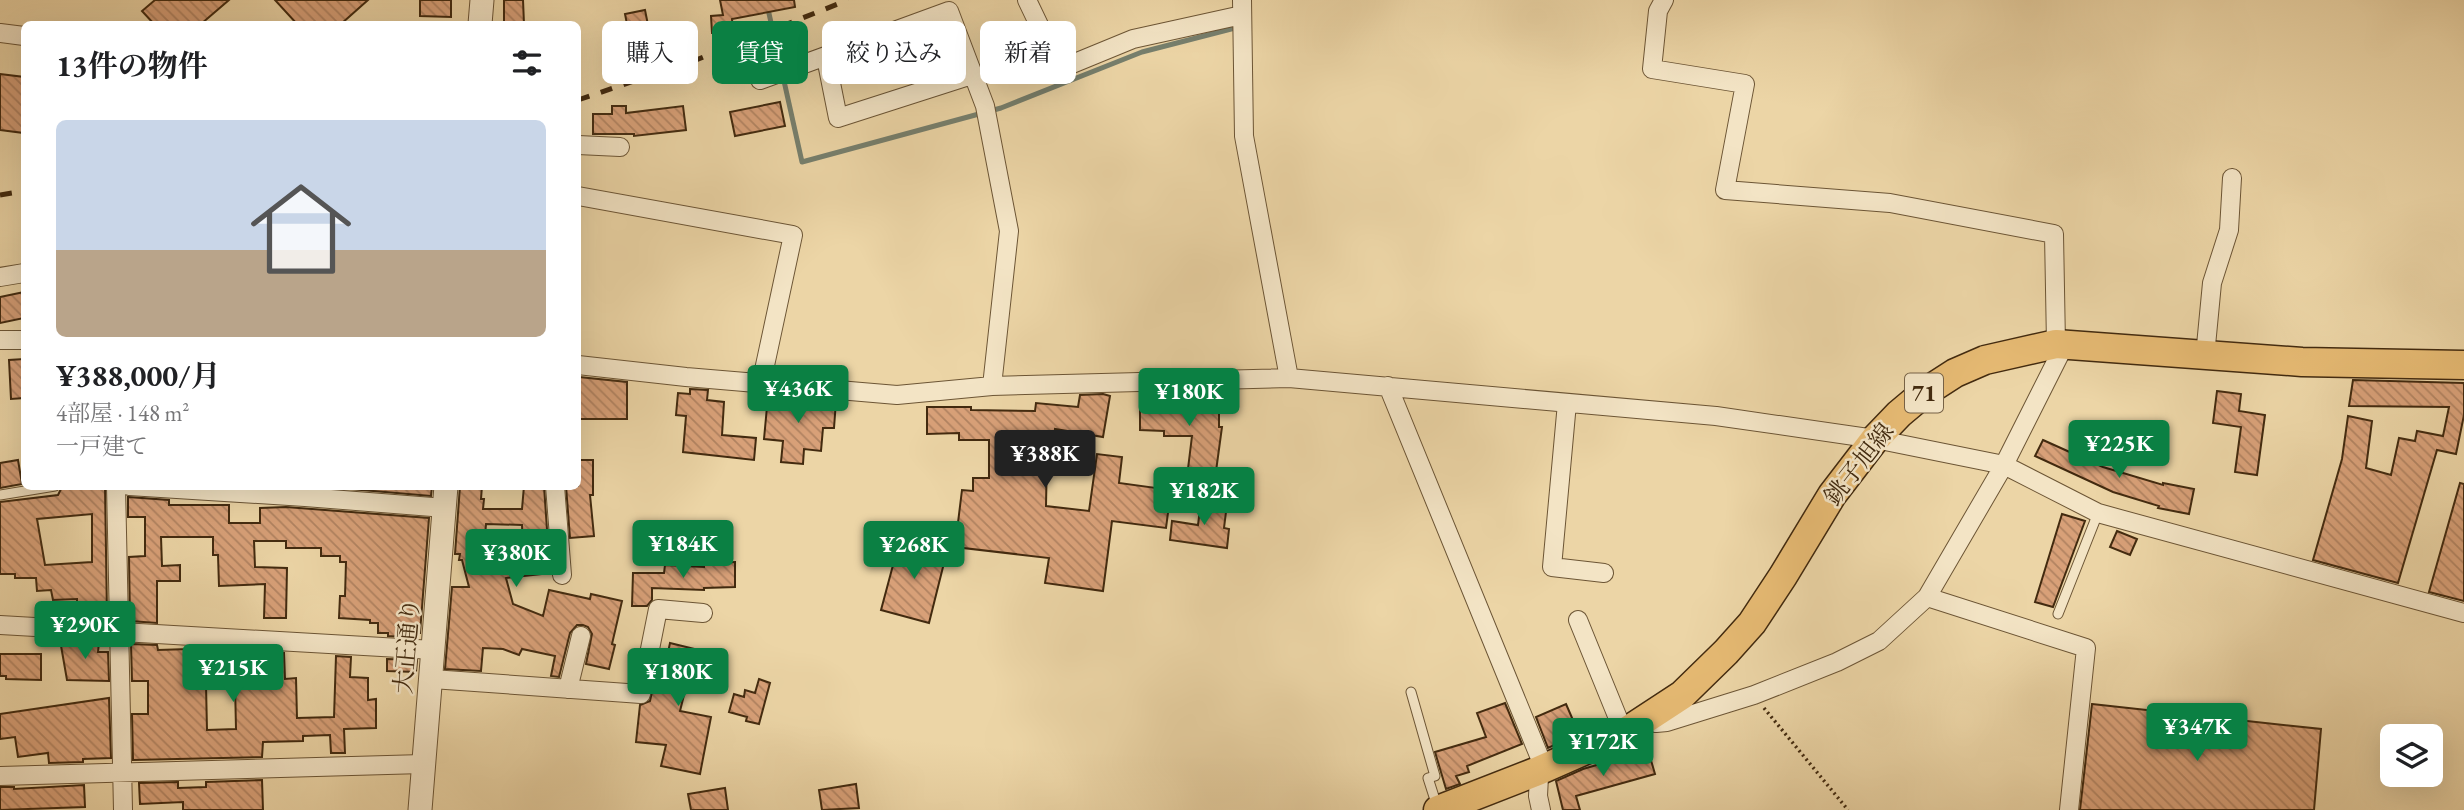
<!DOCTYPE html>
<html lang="ja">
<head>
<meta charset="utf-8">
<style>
	:root { --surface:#fff; --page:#f2f2f2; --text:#202124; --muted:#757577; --line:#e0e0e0; --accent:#0b8043 }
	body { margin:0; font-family:"EB Garamond","Noto Serif JP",serif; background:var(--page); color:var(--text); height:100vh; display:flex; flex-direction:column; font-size:26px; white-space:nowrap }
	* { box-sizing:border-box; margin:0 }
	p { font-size:23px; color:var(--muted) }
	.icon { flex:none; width:38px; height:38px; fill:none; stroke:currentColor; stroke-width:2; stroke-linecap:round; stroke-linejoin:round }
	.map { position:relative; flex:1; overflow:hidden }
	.details { position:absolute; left:21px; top:21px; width:560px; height:469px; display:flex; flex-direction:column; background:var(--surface); border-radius:10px; box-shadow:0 7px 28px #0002 }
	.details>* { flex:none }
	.hud { position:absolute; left:602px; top:21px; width:665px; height:63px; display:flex; gap:14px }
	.buttons { position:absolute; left:2380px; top:724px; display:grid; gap:14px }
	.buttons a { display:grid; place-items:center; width:63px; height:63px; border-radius:10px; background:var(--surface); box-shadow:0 7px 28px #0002; font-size:35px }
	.price { position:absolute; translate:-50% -60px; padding:0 16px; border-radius:7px; background:var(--accent); color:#fff; font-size:23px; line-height:46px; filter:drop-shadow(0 2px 4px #0008) }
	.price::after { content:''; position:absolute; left:50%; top:42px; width:21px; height:16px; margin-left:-10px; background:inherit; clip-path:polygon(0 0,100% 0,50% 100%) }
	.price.on { background:#222; color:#fff }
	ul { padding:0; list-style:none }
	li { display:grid; align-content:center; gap:14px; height:371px; padding:0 35px }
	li+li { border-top:2px solid var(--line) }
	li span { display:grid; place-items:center; height:217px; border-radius:10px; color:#555 }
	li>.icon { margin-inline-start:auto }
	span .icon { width:126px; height:126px; fill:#fffc; stroke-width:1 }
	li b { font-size:30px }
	h2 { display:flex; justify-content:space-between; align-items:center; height:84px; padding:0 35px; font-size:30px }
	.tag { padding:0 24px; border-radius:10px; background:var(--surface); box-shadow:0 7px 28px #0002; font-size:24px; line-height:63px }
	.tag.on { background:var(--accent); color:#fff }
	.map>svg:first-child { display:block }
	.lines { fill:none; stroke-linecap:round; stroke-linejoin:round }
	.stream { stroke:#767f6d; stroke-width:5 }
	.building { fill:url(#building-back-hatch); stroke:#422a0f; stroke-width:2; fill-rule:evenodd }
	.service-casing { stroke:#6c5535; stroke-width:11 }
	.minor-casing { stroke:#6c5535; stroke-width:20 }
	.tertiary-casing { stroke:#6c5535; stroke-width:25 }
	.primary-casing { stroke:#422a0f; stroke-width:31 }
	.path { stroke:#422a0f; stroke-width:3.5; stroke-dasharray:2 3.5; stroke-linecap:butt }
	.service { stroke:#f3e4c5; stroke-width:9 }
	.minor { stroke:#f3e4c5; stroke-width:18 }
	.tertiary { stroke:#f3e4c5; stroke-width:23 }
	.primary { stroke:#e6ba73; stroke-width:28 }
	.rail { stroke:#422a0f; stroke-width:5; stroke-dasharray:12 12; stroke-linecap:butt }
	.labels { text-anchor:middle; stroke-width:5; stroke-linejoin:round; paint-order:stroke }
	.shield { fill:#f3e4c5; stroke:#776246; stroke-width:2 }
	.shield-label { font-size:23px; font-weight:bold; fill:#422a0f }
	.street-label { font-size:24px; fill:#422a0f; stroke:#f3e4c5 }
</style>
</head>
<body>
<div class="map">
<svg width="2464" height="810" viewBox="0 0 2464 810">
	<defs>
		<pattern id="building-back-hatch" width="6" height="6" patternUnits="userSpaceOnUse" patternTransform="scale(1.75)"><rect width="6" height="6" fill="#d8a078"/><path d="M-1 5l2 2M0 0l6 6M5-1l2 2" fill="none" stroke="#b18361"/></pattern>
	</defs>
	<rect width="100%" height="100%" fill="#ecd5a6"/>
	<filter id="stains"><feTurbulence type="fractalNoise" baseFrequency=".00286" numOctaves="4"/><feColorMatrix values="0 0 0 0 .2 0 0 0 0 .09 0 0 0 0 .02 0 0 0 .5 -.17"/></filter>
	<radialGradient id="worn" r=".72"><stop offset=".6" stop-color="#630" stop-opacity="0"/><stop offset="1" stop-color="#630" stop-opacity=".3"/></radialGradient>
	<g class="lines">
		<!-- stream -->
		<path class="stream" d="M 766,0 L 802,162 L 1001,108 L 1142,52 L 1235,28"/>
	</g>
	<!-- building -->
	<path class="building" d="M 155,0 L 229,0 L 201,24 L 154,24 L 142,11 Z
		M 275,0 L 368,0 L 341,24 L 297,24 Z
		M 420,0 L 451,0 L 451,17 L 420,16 Z
		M 504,0 L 523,0 L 524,24 L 504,24 Z
		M 720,0 L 794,0 L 795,7 L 732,19 L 733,31 L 712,33 L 711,16 L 723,15 Z
		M 645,10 L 648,25 L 628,29 L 625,14 Z
		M 642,35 L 644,52 L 629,54 L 627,37 Z
		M 0,74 L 24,77 L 24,133 L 0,130 Z
		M 780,102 L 785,126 L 735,136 L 730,112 Z
		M 612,106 L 626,106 L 626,113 L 683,106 L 686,130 L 634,136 L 634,134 L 593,134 L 593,114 L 612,114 Z
		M 24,292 L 24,318 L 0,323 L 0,297 Z
		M 24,359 L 24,398 L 11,399 L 9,360 Z
		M 579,377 L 627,382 L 627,419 L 579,419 Z
		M 2353,380 L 2464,383 L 2464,415 L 2456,454 L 2437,450 L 2398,583 L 2313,560 L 2342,459 L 2348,416 L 2372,421 L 2366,468 L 2391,475 L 2399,438 L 2415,441 L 2417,431 L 2443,436 L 2449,407 L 2349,406 Z
		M 690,389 L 708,390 L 707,400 L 724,402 L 722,435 L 756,438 L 754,460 L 683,452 L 686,416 L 676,415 L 678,393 L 690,394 Z
		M 2217,391 L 2241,394 L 2239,411 L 2265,415 L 2257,475 L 2235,472 L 2241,427 L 2213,423 Z
		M 1163,393 L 1219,394 L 1219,427 L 1222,427 L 1214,486 L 1201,484 L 1202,479 L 1187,477 L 1192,436 L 1164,436 L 1164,431 L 1140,430 L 1140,400 L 1163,400 Z
		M 1103,394 L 1110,396 L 1103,437 L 1055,429 L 1052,454 L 1047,453 L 1046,506 L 1089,511 L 1097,454 L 1122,457 L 1119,483 L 1171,490 L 1166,528 L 1112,521 L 1103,591 L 1045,583 L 1049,558 L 955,547 L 962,490 L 973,491 L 973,478 L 989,478 L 989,440 L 959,440 L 959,433 L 927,434 L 927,407 L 971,407 L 971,410 L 1035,411 L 1036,403 L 1078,407 L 1080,395 Z
		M 768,396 L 836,401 L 834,428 L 823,428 L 821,451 L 804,449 L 803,464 L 781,462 L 783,441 L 764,439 Z
		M 2043,440 L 2103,467 L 2163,485 L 2163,483 L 2194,489 L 2189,514 L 2158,508 L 2159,506 L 2113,492 L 2035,456 Z
		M 18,460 L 22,484 L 0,488 L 0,463 Z
		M 579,460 L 593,460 L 593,495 L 590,495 L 594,536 L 570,538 L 566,486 L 578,486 Z
		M 2460,483 L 2464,484 L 2464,601 L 2429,592 Z
		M 105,486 L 107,616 L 99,616 L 99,619 L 77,618 L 77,599 L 53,600 L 51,590 L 37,591 L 36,578 L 15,578 L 15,574 L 0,574 L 0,502 L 58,495 L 61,489 ZM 92,514 L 92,562 L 45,565 L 37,519 Z
		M 339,486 L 432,486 L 431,496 L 339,488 Z
		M 460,486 L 482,486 L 481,499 L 484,499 L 483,509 L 522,509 L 524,486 L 544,486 L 550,573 L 506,578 L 513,604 L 543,616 L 549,590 L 590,599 L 591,594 L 622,601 L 612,644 L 615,645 L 609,669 L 586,664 L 592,634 L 588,627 L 583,625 L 577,625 L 570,633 L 559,677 L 551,676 L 555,656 L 522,649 L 519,655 L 503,649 L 483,648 L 481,671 L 445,669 L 452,587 L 469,587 L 462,560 L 459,560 L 460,554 L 455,554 ZM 486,524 L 522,525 L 523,551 L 516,552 L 513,560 L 483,562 Z
		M 128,497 L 169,500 L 169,505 L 229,505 L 229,523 L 260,523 L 260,508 L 286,507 L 429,518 L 420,633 L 417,633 L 417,638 L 388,636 L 388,633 L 378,633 L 378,623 L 370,623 L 370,620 L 339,618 L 340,596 L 345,596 L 346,562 L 340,562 L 340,556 L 321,556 L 321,548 L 286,548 L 286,541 L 254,541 L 255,567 L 287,568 L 286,618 L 264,618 L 265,584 L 219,586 L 218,555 L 213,555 L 213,537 L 161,537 L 162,566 L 180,565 L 180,581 L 157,581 L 157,623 L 130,621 L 129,557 L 145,556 L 145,517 L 128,517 Z
		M 1201,501 L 1227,504 L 1224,528 L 1229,529 L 1227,548 L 1170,540 L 1172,521 L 1198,525 Z
		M 2062,514 L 2085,521 L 2053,607 L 2035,602 Z
		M 2117,531 L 2137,539 L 2130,555 L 2110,547 Z
		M 900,539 L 947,551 L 929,623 L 881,610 Z
		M 735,562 L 735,587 L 704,588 L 704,590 L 652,588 L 652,600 L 647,606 L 632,606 L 633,573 L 664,573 L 665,565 L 704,567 L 704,563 Z
		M 60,640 L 99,642 L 98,652 L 108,652 L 109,681 L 67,680 Z
		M 670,643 L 719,655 L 710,689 L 687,683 L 680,711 L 711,717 L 700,774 L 661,766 L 666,745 L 636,742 L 640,705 L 650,701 L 660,655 L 667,657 Z
		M 131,644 L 157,645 L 158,650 L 189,649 L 189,647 L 284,653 L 285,679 L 296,678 L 297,718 L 334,717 L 336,656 L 351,657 L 350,677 L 368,678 L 368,700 L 376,699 L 376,728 L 344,729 L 345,753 L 331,753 L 330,735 L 303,736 L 303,741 L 263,742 L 262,757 L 133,760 L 132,714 L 148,714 L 148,681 L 132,681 ZM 235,684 L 236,729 L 207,730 L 206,685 Z
		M 0,654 L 41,654 L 41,680 L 6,679 L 6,676 L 0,676 Z
		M 387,659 L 417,660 L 416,672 L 387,671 Z
		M 759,679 L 770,683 L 759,724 L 746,721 L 747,717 L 729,712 L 734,694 L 744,697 L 745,690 L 755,693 Z
		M 109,698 L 111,758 L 83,759 L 83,762 L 49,763 L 48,753 L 18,757 L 15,737 L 0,739 L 0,714 Z
		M 1505,703 L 1522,744 L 1467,766 L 1469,772 L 1456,776 L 1460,784 L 1446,789 L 1435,752 L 1486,737 L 1477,713 Z
		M 1566,704 L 1579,734 L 1548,748 L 1536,717 Z
		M 2092,704 L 2321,729 L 2314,810 L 2080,810 Z
		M 1648,750 L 1655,774 L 1576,796 L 1580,810 L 1563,810 L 1556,781 L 1583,769 Z
		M 262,780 L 263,810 L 183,810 L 183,802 L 140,804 L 139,783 L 178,782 L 178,788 L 206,787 L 206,782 Z
		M 856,784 L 859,808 L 822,810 L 819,790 Z
		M 84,785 L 85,807 L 0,810 L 0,787 L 14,787 L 14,789 Z
		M 725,788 L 728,810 L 691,810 L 688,794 Z"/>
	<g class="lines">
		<!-- service casing -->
		<g class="service-casing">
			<path id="service" d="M 0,495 L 55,486
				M 2058,614 L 2098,513
				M 1411,692 L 1435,776 L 1428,778 L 1437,806"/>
		</g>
		<!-- minor casing -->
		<g class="minor-casing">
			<path id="minor" d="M 1027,0 L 1060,69 L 1133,39 L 1242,15
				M 1242,0 L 1244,136 L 1289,378
				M 1664,0 L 1658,11 L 1652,69 L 1745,84 L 1725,190 L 1890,203 L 2054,234 L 2056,344
				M 0,33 L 24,36
				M 826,58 L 838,118 L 972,75
				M 760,80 L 949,11 L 985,106 L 1009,231 L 992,386
				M 578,145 L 620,147
				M 578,196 L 793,235 L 761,384
				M 0,277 L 24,273
				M 0,340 L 24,340
				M 2065,344 L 2004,465 L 1927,597 L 2086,648 L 2069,810
				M 2205,356 L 2212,283 L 2229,230 L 2232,178
				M 578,365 L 686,377 L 897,395 L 992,386 L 1289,378 L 1716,416 L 1875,439 L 2004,465 L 2098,513 L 2464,613
				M 1388,386 L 1540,758 L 1538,796 L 1541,810
				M 1567,403 L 1552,567 L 1604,573
				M 116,486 L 123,810
				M 129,486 L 305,497 L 445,508
				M 555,486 L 562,575
				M 1578,620 L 1624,733
				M 0,625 L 434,650
				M 432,679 L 641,694 L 658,609 L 703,613
				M 568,689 L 581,636
				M 1645,720 L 1656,723 L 1667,722 L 1754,695 L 1837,662 L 1879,641 L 1927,597
				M 0,776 L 423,764"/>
		</g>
		<!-- tertiary casing -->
		<g class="tertiary-casing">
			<path id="tertiary" d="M 480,24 L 482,0
				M 420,810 L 446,486"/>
		</g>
		<!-- primary casing -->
		<g class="primary-casing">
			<path id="primary" d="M 1438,810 L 1538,771 L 1624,733 L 1682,695 L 1726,652 L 1752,623 L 1783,576 L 1832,495 L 1875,439 L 1899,414 L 1924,393 L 1955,373 L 1985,360 L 2056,344 L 2302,362 L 2464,365"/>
		</g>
		<!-- path -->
		<path class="path" d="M 1764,708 L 1848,810"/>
		<!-- service -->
		<use href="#service" class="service"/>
		<!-- minor -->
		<use href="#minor" class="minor"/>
		<!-- tertiary -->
		<use href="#tertiary" class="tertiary"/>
		<!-- primary -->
		<use href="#primary" class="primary"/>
		<!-- rail -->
		<path class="rail" d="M 578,100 L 696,60 L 848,0
			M 0,195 L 24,191"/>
	</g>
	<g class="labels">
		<!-- shield labels -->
		<rect class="shield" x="1905" y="373.5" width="38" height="39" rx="5"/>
		<g class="shield-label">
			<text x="1924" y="401">71</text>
		</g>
		<!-- street labels -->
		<g class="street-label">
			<text transform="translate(1859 464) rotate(-52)" y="8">銚子旭線</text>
			<text transform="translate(407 646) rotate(-85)" y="8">大正通り</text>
		</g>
	</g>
	<rect width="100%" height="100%" filter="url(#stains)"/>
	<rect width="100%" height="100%" fill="url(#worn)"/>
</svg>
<div class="buttons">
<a><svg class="icon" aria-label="layers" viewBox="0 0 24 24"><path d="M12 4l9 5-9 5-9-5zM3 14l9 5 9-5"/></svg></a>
</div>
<b class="price" style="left:798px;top:425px">¥436K</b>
<b class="price" style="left:1189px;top:428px">¥180K</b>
<b class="price" style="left:2119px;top:480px">¥225K</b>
<b class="price on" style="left:1045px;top:490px">¥388K</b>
<b class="price" style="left:1204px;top:527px">¥182K</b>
<b class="price" style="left:683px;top:580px">¥184K</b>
<b class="price" style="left:914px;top:581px">¥268K</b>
<b class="price" style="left:516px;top:589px">¥380K</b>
<b class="price" style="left:85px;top:661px">¥290K</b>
<b class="price" style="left:233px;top:704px">¥215K</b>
<b class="price" style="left:678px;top:708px">¥180K</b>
<b class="price" style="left:2197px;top:763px">¥347K</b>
<b class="price" style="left:1603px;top:778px">¥172K</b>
<div class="hud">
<a class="tag">購入</a>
<a class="tag on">賃貸</a>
<a class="tag">絞り込み</a>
<a class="tag">新着</a>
</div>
<section class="details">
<h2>13件の物件<svg class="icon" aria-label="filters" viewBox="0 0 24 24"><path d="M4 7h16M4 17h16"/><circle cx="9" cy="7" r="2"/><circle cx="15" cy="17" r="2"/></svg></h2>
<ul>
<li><span style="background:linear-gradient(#c9d6e8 60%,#b9a48a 0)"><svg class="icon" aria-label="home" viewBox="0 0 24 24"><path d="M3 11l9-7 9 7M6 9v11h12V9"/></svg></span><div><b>¥388,000/月</b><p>4部屋 · 148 m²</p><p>一戸建て</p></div></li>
</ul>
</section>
</div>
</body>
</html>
